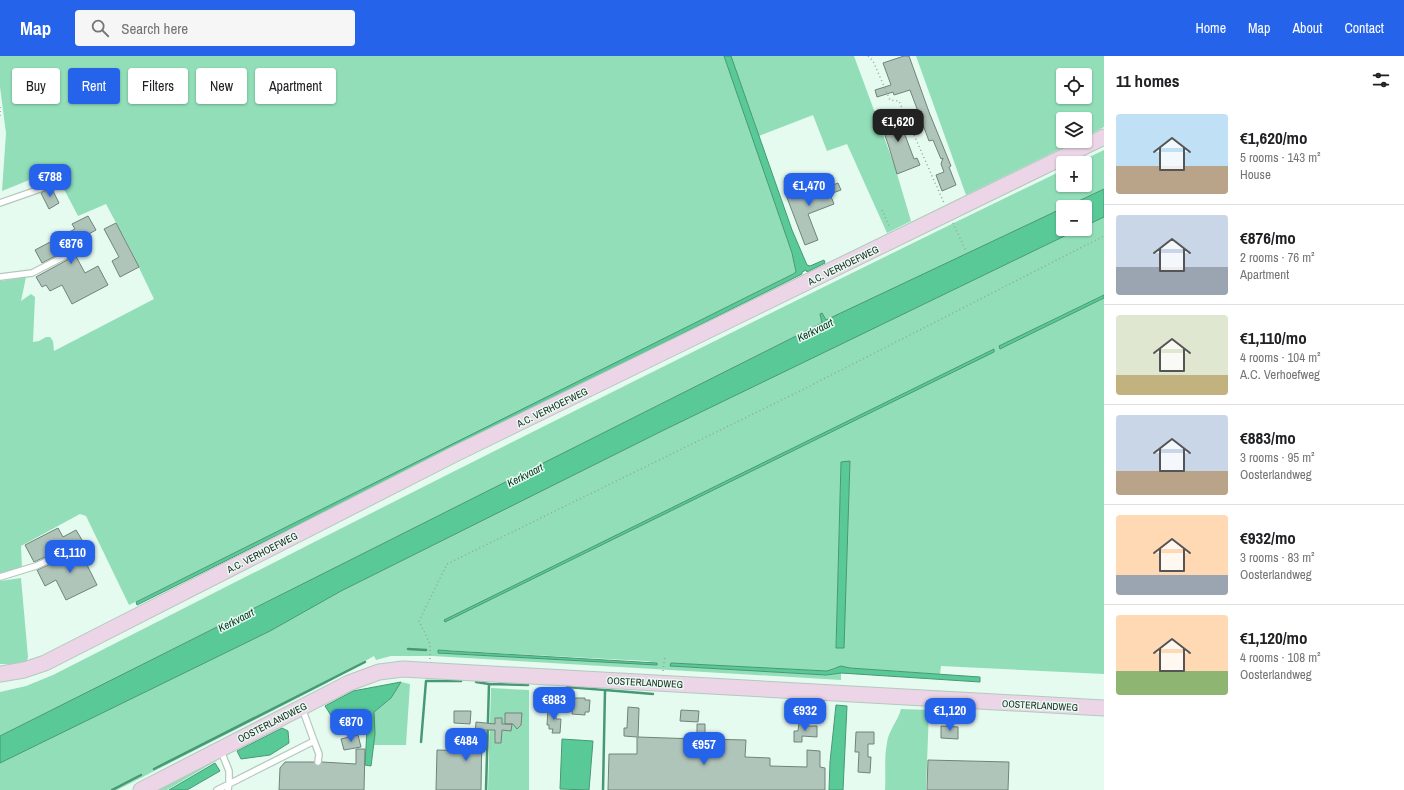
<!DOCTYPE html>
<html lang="en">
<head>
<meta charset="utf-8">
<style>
	:root { --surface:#fff; --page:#f6f6f6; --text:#202124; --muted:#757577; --line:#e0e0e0; --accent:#2563eb }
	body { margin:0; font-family:"Archivo Narrow",sans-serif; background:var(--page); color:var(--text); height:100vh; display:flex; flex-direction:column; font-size:15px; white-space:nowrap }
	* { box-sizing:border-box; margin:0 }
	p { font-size:13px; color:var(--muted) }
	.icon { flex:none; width:22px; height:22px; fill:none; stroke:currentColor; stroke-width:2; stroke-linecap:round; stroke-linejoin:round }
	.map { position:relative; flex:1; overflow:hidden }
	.panel { display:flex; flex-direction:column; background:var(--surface); width:300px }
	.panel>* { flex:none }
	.guide { position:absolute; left:12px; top:12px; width:380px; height:36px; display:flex; gap:8px }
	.fabs { position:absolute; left:1056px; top:12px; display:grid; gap:8px }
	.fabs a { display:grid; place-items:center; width:36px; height:36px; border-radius:4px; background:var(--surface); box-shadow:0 1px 3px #0004; font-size:20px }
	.price { position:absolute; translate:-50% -34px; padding:0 9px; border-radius:8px; background:var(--accent); color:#fff; font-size:13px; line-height:26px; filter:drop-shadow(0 1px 2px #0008) }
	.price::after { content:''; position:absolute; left:50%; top:24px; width:12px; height:9px; margin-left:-6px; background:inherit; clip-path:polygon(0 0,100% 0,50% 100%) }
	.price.current { background:#222; color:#fff }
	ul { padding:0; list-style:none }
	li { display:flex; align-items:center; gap:12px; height:100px; padding:0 12px }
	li+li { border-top:1px solid var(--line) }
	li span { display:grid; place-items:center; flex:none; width:112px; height:80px; border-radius:4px; color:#555 }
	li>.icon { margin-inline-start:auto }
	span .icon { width:48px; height:48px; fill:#fffc; stroke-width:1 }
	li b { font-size:17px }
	h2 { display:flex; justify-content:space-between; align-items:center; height:48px; padding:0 12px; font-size:17px }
	.tag { padding:0 14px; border-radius:4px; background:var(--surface); box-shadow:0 1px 3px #0004; font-size:14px; line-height:36px }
	.tag.current { background:var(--accent); color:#fff }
	header { display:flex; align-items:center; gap:24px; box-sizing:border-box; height:56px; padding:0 20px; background:var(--accent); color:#fff }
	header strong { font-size:19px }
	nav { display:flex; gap:22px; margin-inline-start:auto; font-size:14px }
	.search { width:280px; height:36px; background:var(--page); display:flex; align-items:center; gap:10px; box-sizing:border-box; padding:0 14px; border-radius:4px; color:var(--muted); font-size:15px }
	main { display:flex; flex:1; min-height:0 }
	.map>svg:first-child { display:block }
	.green { fill:#92deb8; fill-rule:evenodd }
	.water { fill:#5ac998; stroke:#479874 }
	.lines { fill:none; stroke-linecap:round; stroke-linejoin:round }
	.stream { stroke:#479874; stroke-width:2.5 }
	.building { fill:#b0c5ba; stroke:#708378 }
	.lane-casing { stroke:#b4c9be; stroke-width:8 }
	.secondary-casing { stroke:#b4c9be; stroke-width:17 }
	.path { stroke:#94a49c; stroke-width:1.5; stroke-dasharray:1 3; stroke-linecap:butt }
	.lane { stroke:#fff; stroke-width:5.5 }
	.secondary { stroke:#ebd5e6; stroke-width:15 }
	.labels { text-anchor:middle; stroke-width:3; stroke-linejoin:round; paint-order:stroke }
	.street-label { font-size:10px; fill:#1c2420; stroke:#e6fbf0 }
	.water-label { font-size:11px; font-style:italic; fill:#023522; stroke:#e6fbf0 }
</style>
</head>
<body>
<header>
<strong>Map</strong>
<div class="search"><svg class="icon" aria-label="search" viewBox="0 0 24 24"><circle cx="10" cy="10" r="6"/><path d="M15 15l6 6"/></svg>Search here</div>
<nav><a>Home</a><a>Map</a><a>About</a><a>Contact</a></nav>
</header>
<main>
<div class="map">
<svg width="1104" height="734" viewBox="0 0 1104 734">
	<rect width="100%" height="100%" fill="#e6fbf0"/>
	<!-- green -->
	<path class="green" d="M 0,0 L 724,0 L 792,197 L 796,216 L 634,298 L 129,549 L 86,460 L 80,458 L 21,490 L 22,512 L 0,519 L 0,225 L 26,221 L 21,245 L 31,238 L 35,241 L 33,286 L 39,285 L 46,281 L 50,281 L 53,285 L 54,295 L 154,243 L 130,193 L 106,148 L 78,160 L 54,114 L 2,135 L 6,77 L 0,31 Z
		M 731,0 L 854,0 L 895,111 L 911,165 L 887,177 L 847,88 L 827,95 L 813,59 L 759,80 Z
		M 916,0 L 1104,0 L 1104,71 L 1085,81 L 1085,63 L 1063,63 L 1063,85 L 1076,85 L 966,139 ZM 1063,19 L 1085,19 L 1085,41 L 1063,41 Z
		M 1104,94 L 1104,133 L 826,264 L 822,258 L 820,258 L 822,267 L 0,680 L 0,636 L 26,630 L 53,619 C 388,448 724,278 1063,114 L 1063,129 L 1085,129 L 1085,107 L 1077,107 Z
		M 1104,161 L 1104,239 L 1048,266 L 1001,293 L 1104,242 L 1104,618 L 941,610 L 940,618 L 850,612 C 840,610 836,610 827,615 L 671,607 L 670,610 L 826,619 L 841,617 L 841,624 L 432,600 L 391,600 L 376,604 L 374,600 L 325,628 L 117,734 L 0,734 L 0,707 L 270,575 L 341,535 L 666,373 L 1079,173 L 1085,173 L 1085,170 ZM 994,293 L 967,309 L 445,566 L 574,500 ZM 850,405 L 843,592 L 836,591 L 841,407 ZM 438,594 L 646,605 L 657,607 L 657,609 Z
		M 21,522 L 28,601 L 26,608 L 0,608 L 0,525 Z
		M 401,626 L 410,628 L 406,689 L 373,689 L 374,656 L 391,642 Z
		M 491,632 L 529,634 L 529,734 L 488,734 Z
		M 901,653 L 929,654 L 926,734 L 885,734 C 886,719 884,702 887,687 C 888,675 898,665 901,653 Z
		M 214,702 L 216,705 L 167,734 L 150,734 Z"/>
	<!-- water -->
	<path class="water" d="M 724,0 L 731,0 L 792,174 L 807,209 L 810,210 L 824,204 L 825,207 L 807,216 L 806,214 L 802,216 L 802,218 L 796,221 L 137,549 L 136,546 L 793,218 L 796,216 L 792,197 Z
		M 1104,133 L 1104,161 L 1085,170 L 1085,151 L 1066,151 Z
		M 1063,152 L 1063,173 L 1079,173 L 666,373 L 341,535 L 270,575 L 0,707 L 0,680 L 822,267 L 820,258 L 822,257 L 826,264 Z
		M 1104,239 L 1104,242 L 1000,293 L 999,290 Z
		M 994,293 L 994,296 L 445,566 L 444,564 Z
		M 850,405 L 844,592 L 836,592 L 841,406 Z
		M 438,594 L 451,595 L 657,607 L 657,609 L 438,597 Z
		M 671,607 L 827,615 L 841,610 L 850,612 L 980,621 L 980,626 L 841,617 L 826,619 L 670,610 Z
		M 401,626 L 391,642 L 374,656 L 375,678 L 371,710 L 365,709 L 368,655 L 360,654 L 349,665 L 341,668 L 332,661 L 325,650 L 353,635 Z
		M 836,649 L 847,650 L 843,734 L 829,734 L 830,706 Z
		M 282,672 L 288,675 L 289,687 L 270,699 L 241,703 L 237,695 Z
		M 562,683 L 593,685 L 589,734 L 560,733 Z
		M 215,707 L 220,715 L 187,734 L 169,734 Z"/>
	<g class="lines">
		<!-- stream -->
		<path class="stream" d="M 408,593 L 426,594
			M 476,626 L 489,628
			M 567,631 L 605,634
			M 421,686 L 426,625 L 461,625
			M 154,713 L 365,606
			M 112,734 L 141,719
			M 486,734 L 489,628 L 528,629
			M 603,734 L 605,634 L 653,638"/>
	</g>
	<!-- building -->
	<path class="building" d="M 904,0 L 909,0 L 929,56 L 951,110 L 949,111 L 956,129 L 942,135 L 936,119 L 944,116 L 941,108 L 943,102 L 941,103 L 933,84 L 929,85 L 910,34 L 894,39 L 893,36 L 877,41 L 875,34 L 891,29 L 883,7 Z
		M 896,55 L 914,103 L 917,102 L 920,109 L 897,118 L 889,91 L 879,62 Z
		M 826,127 L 828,131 L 838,127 L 841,134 L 830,138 L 834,148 L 808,158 L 818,184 L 805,189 L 786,139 L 787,131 L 795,129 L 803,136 Z
		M 51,131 L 59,147 L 49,153 L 41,137 Z
		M 88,160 L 96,174 L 74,186 L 76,190 L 72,193 L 85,217 L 98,210 L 108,229 L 72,248 L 62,229 L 50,235 L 46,229 L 42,231 L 36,221 L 69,203 L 71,200 L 71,197 L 65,195 L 42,207 L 35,194 L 75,173 L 72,168 Z
		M 116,167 L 139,211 L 120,221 L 112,205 L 119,201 L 104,173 Z
		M 58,472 L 63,481 L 76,474 L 82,484 L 34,506 L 25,489 Z
		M 70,494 L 88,495 L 91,502 L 87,509 L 97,529 L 66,544 L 56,524 L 45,530 L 37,514 L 69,500 L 71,497 Z
		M 573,642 L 585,642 L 585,644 L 590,644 L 589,656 L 585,656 L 585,659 L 572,658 Z
		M 628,651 L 639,652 L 638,681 L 697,683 L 697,668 L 705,668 L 705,683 L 746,684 L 745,701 L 770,702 L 770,710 L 807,711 L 807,694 L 820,695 L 820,711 L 825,712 L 825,734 L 608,734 L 609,698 L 637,698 L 637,681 L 624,680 L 624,672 L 627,672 Z
		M 548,653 L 556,653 L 556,663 L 561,663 L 560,677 L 552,677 L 553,673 L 549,673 L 549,669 L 547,669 Z
		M 681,654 L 699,655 L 698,666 L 680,665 Z
		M 454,655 L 471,655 L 470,668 L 454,667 Z
		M 505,657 L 522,657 L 521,669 L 517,673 L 513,668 L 505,668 Z
		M 495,662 L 502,662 L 502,668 L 512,668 L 511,675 L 502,674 L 501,687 L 495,687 L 495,674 L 482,674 L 481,734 L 436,734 L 437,694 L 474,695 L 476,666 L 495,668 Z
		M 799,667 L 807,667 L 807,670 L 817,670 L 817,681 L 802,680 L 802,686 L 794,686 L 794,675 L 798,675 Z
		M 941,670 L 958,671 L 958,683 L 941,682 Z
		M 856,676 L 874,676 L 874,688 L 868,688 L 868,701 L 871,701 L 870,717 L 858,716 L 859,696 L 855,696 Z
		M 358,679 L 361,691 L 344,694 L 341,683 Z
		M 356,693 L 365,693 L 364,734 L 279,734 L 280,712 L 285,706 L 314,706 L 318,710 L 322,706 L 356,708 Z
		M 928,704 L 1009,706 L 1008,734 L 927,734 Z"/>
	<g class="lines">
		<!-- lane casing -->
		<g class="lane-casing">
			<path id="lane" d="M 0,147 L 40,133
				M 0,221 L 32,217 L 67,199
				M 0,521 L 36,510 L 67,496
				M 314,685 L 319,698 L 318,706
				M 221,695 L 229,715 L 229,728 L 314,685 L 302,652
				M 217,734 L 229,728 L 228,734"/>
		</g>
		<!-- secondary casing -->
		<g class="secondary-casing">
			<path id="secondary" d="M 0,618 L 24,614 L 45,607 L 455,398 L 1104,81
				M 141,734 L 349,627 L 379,616 L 403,613 L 1104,652"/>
		</g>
		<!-- path -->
		<path class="path" d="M 868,0 L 873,5 L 890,44 L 899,45 L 944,147
			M 0,51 L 0,60
			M 882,154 L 890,172
			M 953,167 L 966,195
			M 430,603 L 430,588 L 419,565 L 447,508 L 800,335 L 1104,180
			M 663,615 L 665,599"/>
		<!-- lane -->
		<use href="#lane" class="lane"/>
		<!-- secondary -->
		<use href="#secondary" class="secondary"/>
	</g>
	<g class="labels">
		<!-- street labels -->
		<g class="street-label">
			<text transform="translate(843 209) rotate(-26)" y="4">A.C. VERHOEFWEG</text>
			<text transform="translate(552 351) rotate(-26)" y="4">A.C. VERHOEFWEG</text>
			<text transform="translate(262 496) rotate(-27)" y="4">A.C. VERHOEFWEG</text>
			<text transform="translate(645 626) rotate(3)" y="4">OOSTERLANDWEG</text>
			<text transform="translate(1040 649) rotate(3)" y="4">OOSTERLANDWEG</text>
			<text transform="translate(272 666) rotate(-27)" y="4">OOSTERLANDWEG</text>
		</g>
		<!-- water labels -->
		<g class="water-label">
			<text transform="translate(815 274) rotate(-26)" y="4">Kerkvaart</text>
			<text transform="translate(525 419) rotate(-27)" y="4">Kerkvaart</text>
			<text transform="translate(236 564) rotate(-27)" y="4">Kerkvaart</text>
		</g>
	</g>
</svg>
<div class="fabs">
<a><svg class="icon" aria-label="locate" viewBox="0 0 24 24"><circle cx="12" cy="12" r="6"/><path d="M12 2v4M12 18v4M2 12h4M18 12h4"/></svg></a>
<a><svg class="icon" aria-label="layers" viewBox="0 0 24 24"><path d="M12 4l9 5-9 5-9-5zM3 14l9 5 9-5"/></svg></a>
<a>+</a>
<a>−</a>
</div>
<b class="price current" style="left:898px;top:87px">€1,620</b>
<b class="price" style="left:50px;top:142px">€788</b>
<b class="price" style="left:809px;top:151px">€1,470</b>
<b class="price" style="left:71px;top:209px">€876</b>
<b class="price" style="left:70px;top:518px">€1,110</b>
<b class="price" style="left:554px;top:665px">€883</b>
<b class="price" style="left:805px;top:676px">€932</b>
<b class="price" style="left:950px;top:676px">€1,120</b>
<b class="price" style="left:351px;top:687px">€870</b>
<b class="price" style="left:466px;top:706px">€484</b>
<b class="price" style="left:704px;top:710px">€957</b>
<div class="guide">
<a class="tag">Buy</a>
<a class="tag current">Rent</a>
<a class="tag">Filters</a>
<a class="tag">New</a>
<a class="tag">Apartment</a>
</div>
</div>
<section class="panel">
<h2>11 homes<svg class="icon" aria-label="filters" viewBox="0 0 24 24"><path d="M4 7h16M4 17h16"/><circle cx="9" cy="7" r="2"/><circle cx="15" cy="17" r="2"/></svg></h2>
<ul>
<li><span style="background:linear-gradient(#bfe0f5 65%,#b9a48a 0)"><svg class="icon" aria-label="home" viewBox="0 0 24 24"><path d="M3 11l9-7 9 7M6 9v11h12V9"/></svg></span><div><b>€1,620/mo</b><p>5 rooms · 143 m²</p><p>House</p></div></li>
<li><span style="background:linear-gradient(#c9d6e8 65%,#9aa5b1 0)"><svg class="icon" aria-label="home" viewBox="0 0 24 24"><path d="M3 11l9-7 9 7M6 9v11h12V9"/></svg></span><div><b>€876/mo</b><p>2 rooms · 76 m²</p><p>Apartment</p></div></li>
<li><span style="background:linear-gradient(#dfe7d0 75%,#c2b280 0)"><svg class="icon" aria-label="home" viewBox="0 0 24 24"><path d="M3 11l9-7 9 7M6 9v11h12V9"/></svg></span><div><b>€1,110/mo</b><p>4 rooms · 104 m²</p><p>A.C. Verhoefweg</p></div></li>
<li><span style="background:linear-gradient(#c9d6e8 70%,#b9a48a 0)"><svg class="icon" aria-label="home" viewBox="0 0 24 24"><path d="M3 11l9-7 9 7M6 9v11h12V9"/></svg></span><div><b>€883/mo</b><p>3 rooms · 95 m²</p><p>Oosterlandweg</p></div></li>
<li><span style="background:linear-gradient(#ffd9b3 75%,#9aa5b1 0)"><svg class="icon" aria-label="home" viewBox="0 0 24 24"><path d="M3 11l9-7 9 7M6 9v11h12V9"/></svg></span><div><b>€932/mo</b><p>3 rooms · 83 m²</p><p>Oosterlandweg</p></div></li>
<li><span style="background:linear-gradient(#ffd9b3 70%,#8fb573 0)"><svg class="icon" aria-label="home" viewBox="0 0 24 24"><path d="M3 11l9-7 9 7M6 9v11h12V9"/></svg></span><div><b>€1,120/mo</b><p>4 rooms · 108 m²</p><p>Oosterlandweg</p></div></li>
</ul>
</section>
</main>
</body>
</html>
